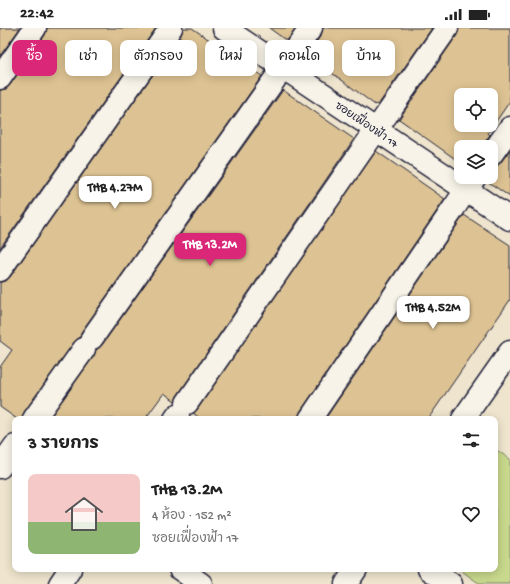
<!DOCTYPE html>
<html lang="th">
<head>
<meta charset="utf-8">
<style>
	:root { --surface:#fff; --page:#f6f6f6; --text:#222; --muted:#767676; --line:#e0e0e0; --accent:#db2777 }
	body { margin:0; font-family:"Gochi Hand","Playpen Sans Thai",sans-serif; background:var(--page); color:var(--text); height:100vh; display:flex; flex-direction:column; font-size:15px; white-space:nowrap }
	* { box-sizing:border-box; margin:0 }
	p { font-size:13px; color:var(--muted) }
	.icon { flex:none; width:22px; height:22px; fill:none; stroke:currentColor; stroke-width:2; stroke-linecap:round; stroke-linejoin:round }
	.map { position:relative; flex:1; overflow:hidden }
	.sheet { position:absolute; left:12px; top:388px; width:486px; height:156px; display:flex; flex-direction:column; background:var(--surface); border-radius:8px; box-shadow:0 2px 10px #0003 }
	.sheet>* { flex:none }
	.hud { position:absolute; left:12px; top:12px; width:486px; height:36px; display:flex; gap:8px }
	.tools { position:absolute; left:454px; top:60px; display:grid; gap:8px }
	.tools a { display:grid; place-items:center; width:44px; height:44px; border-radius:8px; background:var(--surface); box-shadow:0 2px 10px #0003; font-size:20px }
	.price { position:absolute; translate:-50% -34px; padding:0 9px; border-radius:8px; background:#fff; color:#222; font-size:13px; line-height:26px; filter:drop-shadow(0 1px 2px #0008) }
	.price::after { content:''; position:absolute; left:50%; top:24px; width:12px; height:9px; margin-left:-6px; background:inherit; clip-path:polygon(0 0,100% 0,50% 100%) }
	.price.selected { background:var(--accent); color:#fff }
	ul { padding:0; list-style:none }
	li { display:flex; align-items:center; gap:12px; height:100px; padding:0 16px }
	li+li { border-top:1px solid var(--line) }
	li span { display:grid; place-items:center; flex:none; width:112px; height:80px; border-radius:8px; color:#555 }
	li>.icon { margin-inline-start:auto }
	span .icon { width:48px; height:48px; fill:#fffc; stroke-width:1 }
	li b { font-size:17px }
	h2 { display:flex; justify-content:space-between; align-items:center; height:48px; padding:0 16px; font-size:17px }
	.chip { padding:0 14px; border-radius:8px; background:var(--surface); box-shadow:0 2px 10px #0003; font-size:14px; line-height:36px }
	.chip.selected { background:var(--accent); color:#fff }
	.status { display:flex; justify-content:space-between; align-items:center; height:28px; padding:0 20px; background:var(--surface); direction:ltr }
	.status svg { height:11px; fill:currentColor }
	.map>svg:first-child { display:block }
	.green { fill:#c8d88c; stroke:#757d64 }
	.building { fill:#ddc393; stroke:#22223b; fill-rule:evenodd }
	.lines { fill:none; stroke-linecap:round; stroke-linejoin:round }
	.minor-casing { stroke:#22223b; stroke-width:25 }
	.minor { stroke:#f7f3e8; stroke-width:22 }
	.labels { text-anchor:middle; stroke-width:4; stroke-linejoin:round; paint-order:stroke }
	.street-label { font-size:11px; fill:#22223b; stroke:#f7f3e8 }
</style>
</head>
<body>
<div class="status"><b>22:42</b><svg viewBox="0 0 49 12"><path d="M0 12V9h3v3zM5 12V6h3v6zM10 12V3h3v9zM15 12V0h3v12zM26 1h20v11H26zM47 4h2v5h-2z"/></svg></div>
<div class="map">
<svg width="510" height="556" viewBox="0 0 510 556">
	<rect width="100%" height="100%" fill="#efe5ce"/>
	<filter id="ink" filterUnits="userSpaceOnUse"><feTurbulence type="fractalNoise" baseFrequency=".025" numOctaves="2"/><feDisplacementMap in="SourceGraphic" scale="8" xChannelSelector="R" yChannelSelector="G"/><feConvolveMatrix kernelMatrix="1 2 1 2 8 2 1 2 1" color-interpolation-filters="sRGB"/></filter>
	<g filter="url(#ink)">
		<!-- green -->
		<path class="green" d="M 495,421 L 510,431 L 510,556 L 480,556 L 459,541 L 495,541 Z"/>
		<!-- building -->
		<path class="building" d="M 0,0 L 20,0 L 0,28 Z
			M 47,0 L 156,0 L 0,220 L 0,62 L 6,61 L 10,57 L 45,7 Z
			M 183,0 L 192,0 L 262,48 L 82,303 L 80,309 L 74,314 L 24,384 L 22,391 L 17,391 L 0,379 L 0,339 L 12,322 L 0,313 L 0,254 L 6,253 L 10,249 L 181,7 Z
			M 269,0 L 296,0 L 287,13 Z
			M 323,0 L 432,0 L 378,77 L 376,76 L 375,77 L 339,50 L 307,28 L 321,7 Z
			M 459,0 L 510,0 L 510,73 L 488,105 L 490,107 L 481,119 L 461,119 L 461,135 L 399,91 L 457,7 ZM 461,67 L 491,67 L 491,97 L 461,97 Z
			M 283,62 L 354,111 L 177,368 L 175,373 L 164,365 L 145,391 L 49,391 L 94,328 L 96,322 L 102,317 Z
			M 510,122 L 510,169 L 487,153 L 487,149 L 491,149 L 491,139 L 497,138 L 501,134 Z
			M 376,123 L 445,171 L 300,384 L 298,391 L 201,391 L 193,385 L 197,382 Z
			M 464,187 L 510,217 L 510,272 L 428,391 L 325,391 Z"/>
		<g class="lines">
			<!-- minor casing -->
			<g class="minor-casing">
				<path id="minor" d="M 224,0 L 510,191
					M 0,50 L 35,0
					M 491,127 L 510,100
					M 0,242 L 171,0
					M 92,310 L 311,0
					M 187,375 L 376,102 L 447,0
					M 34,391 L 84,321
					M 175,391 L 178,387
					M 310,391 L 475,149
					M 463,391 L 510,324
					M 0,439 L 15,418
					M 180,541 L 201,556
					M 429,541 L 451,556
					M 60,556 L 70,541
					M 346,556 L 356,541"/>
			</g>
			<!-- minor -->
			<use href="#minor" class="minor"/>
		</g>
	</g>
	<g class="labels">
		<!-- street labels -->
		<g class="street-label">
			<text transform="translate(367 96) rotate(34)" y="4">ซอยเฟื่องฟ้า 17</text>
		</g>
	</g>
</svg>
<div class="tools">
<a><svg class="icon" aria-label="locate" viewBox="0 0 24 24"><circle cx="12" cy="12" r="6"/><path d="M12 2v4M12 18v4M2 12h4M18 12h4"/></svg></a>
<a><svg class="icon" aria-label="layers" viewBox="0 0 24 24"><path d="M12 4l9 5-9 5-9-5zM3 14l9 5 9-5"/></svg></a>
</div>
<b class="price" style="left:115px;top:182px">THB 4.27M</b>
<b class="price selected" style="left:210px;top:239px">THB 13.2M</b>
<b class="price" style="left:433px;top:302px">THB 4.52M</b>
<div class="hud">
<a class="chip selected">ซื้อ</a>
<a class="chip">เช่า</a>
<a class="chip">ตัวกรอง</a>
<a class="chip">ใหม่</a>
<a class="chip">คอนโด</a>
<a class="chip">บ้าน</a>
</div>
<section class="sheet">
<h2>3 รายการ<svg class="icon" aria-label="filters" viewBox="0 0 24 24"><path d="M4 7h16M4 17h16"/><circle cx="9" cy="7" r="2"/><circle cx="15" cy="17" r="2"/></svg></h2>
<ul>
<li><span style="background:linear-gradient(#f6c9c9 60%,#8fb573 0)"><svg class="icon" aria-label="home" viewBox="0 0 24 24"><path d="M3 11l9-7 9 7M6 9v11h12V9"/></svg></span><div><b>THB 13.2M</b><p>4 ห้อง · 152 m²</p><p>ซอยเฟื่องฟ้า 17</p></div><svg class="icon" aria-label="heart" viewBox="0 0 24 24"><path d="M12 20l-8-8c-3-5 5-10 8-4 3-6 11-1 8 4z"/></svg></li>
</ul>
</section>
</div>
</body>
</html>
